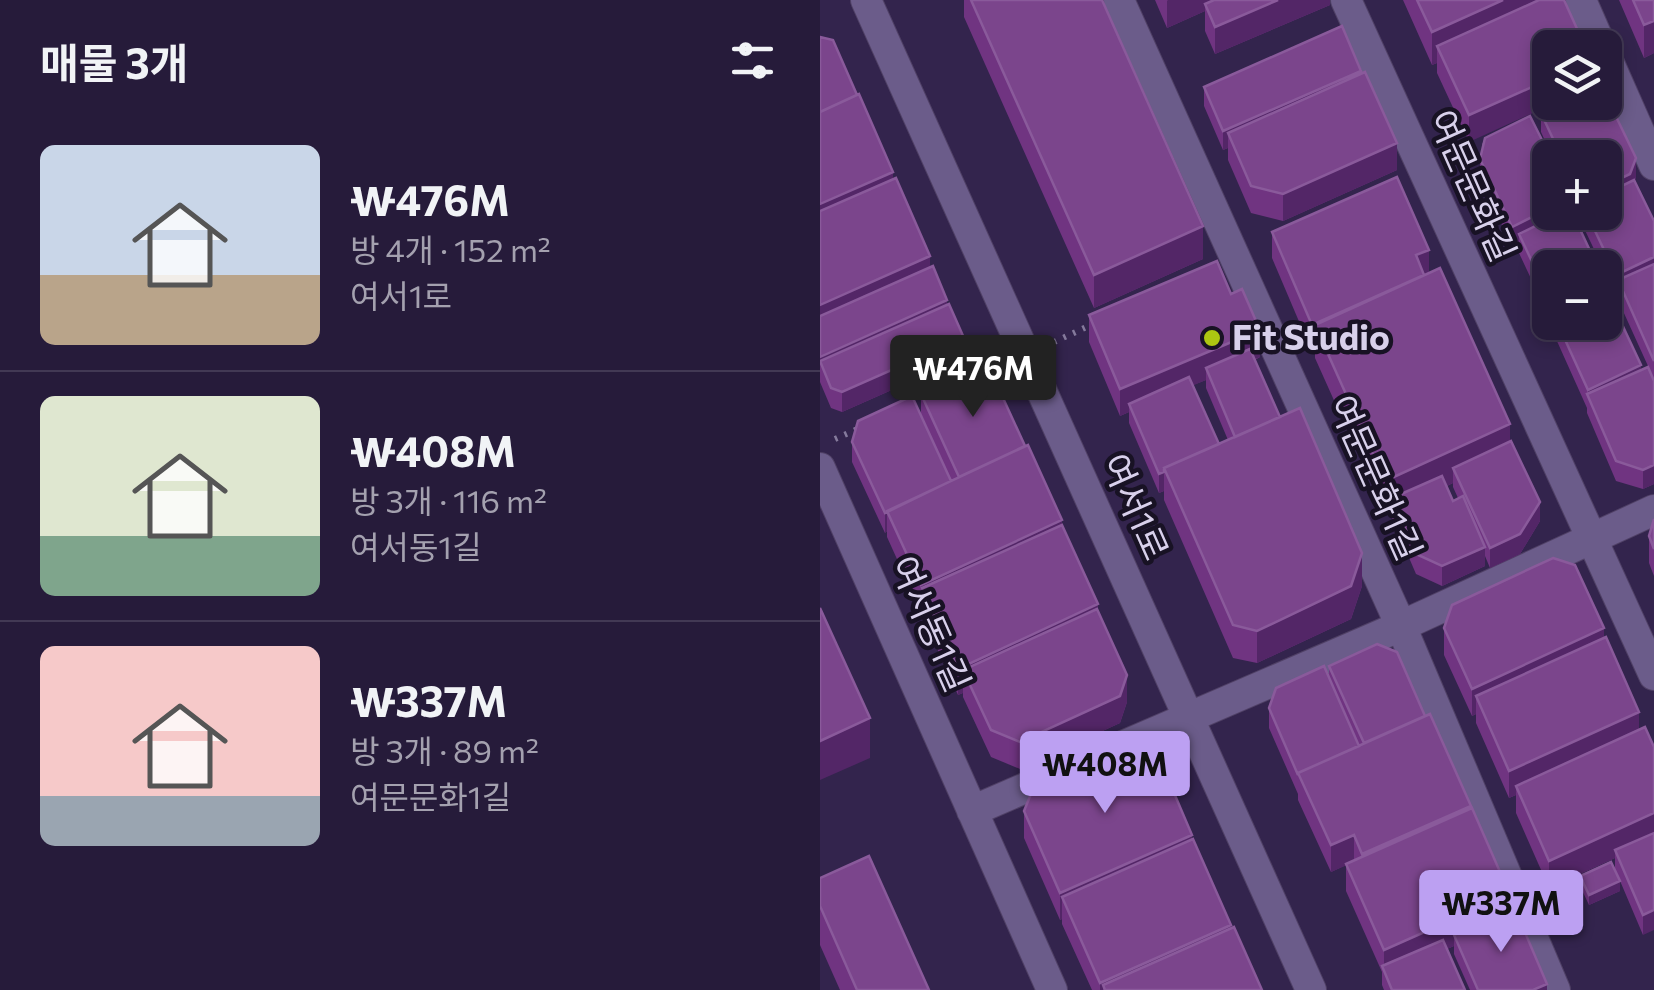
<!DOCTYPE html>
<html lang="ko">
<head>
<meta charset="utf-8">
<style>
	:root { --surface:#261b3a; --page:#2e2442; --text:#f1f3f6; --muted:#a4a1af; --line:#423954; --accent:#bca0f2 }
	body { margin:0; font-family:Commissioner,"Noto Sans KR",sans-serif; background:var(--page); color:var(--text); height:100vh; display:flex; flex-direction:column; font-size:38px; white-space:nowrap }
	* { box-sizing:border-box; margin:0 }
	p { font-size:32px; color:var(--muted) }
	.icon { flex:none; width:55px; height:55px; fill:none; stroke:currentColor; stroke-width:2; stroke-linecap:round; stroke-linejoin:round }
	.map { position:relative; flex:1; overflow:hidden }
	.sheet { display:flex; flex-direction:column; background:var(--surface); width:820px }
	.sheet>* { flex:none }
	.tools { position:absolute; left:712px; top:30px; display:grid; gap:20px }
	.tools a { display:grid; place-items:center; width:90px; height:90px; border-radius:15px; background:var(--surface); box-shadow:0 5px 15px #0003,0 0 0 2px var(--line); font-size:50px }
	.price { position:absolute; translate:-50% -85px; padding:0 22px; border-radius:10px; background:var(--accent); color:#111; font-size:32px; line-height:65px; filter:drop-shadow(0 2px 5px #0008) }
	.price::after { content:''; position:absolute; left:50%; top:60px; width:30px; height:22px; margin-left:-15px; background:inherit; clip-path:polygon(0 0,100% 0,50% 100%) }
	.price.on { background:#222; color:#fff }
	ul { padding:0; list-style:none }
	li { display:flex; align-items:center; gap:30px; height:250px; padding:0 40px }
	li+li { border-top:2px solid var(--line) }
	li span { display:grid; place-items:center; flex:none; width:280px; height:200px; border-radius:15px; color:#555 }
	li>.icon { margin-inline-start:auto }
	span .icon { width:120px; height:120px; fill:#fffc; stroke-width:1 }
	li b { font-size:42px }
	h2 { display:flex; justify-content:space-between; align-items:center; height:120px; padding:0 40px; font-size:42px }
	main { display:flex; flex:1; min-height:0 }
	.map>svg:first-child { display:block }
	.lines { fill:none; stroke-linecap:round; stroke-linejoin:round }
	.minor-casing { stroke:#504166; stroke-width:32 }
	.path { stroke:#857a9c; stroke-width:6; stroke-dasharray:2.5 8; stroke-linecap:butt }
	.minor { stroke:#6b5c8a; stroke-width:30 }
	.wall { fill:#703481; fill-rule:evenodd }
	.shaded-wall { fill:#532667 }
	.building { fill:#7b458c; stroke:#8a5a9b; stroke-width:2.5 }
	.poi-dot { fill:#acc611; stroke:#181224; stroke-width:4 }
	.labels { text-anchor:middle; stroke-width:9; stroke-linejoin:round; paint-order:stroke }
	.street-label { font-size:35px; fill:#d8d0eb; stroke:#181224 }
	.poi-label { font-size:35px; font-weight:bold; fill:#d8d0eb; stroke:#181224; text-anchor:start }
</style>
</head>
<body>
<main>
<section class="sheet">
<h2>매물 3개<svg class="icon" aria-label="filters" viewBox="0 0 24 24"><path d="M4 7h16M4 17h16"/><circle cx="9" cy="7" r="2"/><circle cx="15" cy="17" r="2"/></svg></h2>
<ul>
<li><span style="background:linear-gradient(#c9d6e8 65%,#b9a48a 0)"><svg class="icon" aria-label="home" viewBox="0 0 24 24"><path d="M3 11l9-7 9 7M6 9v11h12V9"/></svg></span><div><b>₩476M</b><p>방 4개 · 152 m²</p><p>여서1로</p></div></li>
<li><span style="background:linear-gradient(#dfe7d0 70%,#7fa58c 0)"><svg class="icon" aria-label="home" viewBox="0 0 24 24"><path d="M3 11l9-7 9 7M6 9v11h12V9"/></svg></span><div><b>₩408M</b><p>방 3개 · 116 m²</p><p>여서동1길</p></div></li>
<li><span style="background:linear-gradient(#f6c9c9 75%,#9aa5b1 0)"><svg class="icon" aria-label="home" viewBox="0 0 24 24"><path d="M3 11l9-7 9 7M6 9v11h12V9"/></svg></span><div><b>₩337M</b><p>방 3개 · 89 m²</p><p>여문문화1길</p></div></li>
</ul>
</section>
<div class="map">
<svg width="834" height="990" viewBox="0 0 834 990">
	<rect width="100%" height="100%" fill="#33244d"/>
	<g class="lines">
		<!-- minor casing -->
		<g class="minor-casing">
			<path id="minor" d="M 46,0 L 491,990
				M 299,0 L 581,626 L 735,990
				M 526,0 L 834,675
				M 761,0 L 782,48
				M 785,54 L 834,165
				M 0,468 L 232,990
				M 152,811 L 581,626 L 834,510"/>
		</g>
		<!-- path -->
		<path class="path" d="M 635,160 L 669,144
			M 234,342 L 273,324
			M 15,439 L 40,428"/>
		<!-- minor -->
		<use href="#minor" class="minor"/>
	</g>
	<!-- wall -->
	<path class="wall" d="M 144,0 L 282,0 L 383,259 L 274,308 L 144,17 Z
		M 335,0 L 510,0 L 510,5 L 395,54 L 385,31 L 385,11 L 347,28 Z
		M 583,0 L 744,0 L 763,48 L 649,142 L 617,73 L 617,63 L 612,65 Z
		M 799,0 L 834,0 L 834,53 L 824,58 Z
		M 0,37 L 73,179 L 110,268 L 127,305 L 144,358 L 22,412 L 11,408 L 0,382 Z
		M 541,74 L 577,170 L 463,221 L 431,213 L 408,160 L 408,148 L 403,150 L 384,106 L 384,87 Z
		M 721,113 L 816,177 L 815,180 L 834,221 L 834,484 L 823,489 L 796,481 L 767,413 L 767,408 L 732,330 L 731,322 L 785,322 L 821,370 L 833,377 L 798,300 L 798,293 L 796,294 L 785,272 L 785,268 L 783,268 L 762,224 L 762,216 L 761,217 L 759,212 L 785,212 L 785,158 L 733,158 L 721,132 Z
		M 660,159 L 730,268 L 730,319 L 699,253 L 699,243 L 692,246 L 660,179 Z
		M 452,232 L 609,273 L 690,441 L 720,521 L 700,554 L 670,568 L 665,556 L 665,566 L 622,586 L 596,574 L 572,518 L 572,511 L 565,514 L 495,358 L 495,350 L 492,352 L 452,258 ZM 633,483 L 633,487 L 638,498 L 633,501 L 627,486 Z
		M 411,294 L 440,357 L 435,360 L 460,417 L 542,586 L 531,619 L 437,663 L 413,658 L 344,500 L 344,491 L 339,493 L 309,423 L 309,412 L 300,416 L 269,342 L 269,315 ZM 386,380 L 386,388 L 408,440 L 399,444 L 373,385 Z
		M 101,394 L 242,526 L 278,610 L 307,702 L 300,723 L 200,769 L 171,757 L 143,697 L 143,693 L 138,695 L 102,615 L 102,611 L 101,612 L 67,537 L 67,531 L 65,533 L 32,462 L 32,442 L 131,481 L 101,414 Z
		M 834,519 L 834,576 L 829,563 L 829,536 Z
		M 624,628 L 784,638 L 819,730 L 825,727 L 823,935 L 795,869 L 795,858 L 729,888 L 696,813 L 696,795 L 689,798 L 656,723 L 656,714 L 652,716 L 624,655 Z
		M 509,666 L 605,716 L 651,809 L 684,908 L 659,918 L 659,924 L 727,990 L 650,990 L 634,954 L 634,946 L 627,949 L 645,990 L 564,990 L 562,985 L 562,972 L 526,891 L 526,865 L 511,872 L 478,800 L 478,794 L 449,728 L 449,708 L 509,679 Z
		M 204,811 L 372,839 L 411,929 L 442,990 L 272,990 L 242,924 L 242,919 L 240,920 L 204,838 Z
		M 760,876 L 800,891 L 769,905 L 760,886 Z
		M 0,878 L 109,990 L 20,990 L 0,945 Z"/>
	<!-- shaded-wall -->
	<path class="shaded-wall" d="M 348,0 L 410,0 L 385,4 L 385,11 L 347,28 L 347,1 Z
		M 458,0 L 510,0 L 510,5 L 395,54 L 395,27 Z
		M 683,0 L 740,0 L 617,46 L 617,63 L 612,65 L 612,32 Z
		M 834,21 L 834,53 L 824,58 L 824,25 Z
		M 541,71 L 541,90 L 408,133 L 408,148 L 403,150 L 403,131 Z
		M 730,79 L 730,102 L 737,102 L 649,142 L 649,115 Z
		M 577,143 L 577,170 L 463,221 L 463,194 Z
		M 816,158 L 816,177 L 810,193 L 785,205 L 785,186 Z
		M 73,172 L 73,199 L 0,231 L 0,204 Z
		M 730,208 L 730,212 L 750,212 L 699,234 L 699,243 L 692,246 L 692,227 Z
		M 383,226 L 383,259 L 274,308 L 274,275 Z
		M 609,250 L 609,277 L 495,325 L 495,350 L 492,352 L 492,325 L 596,255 Z
		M 110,256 L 110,282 L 0,331 L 0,305 Z
		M 834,257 L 834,276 L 798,280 L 798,293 L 796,294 L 796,275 Z
		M 127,300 L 127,319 L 0,363 L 0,357 Z
		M 440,330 L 440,357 L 390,378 L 386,368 L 386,380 L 312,411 L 309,404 L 309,412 L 300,416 L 300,389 Z
		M 144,338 L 144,358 L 22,412 L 22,392 Z
		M 821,365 L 821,385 L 768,395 L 768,390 Z
		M 690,424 L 690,457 L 633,468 L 633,483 L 576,509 L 572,498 L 572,511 L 565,514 L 565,481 Z
		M 834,465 L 834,484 L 823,489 L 823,470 Z
		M 344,472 L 344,491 L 339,493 L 339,474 Z
		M 720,502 L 720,521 L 700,554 L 670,568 L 670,548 Z
		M 67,512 L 67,531 L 65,533 L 65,513 Z
		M 242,520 L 242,546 L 102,588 L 102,611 L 101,612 L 101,585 Z
		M 665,547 L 665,566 L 622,586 L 622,566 Z
		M 542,553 L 542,586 L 531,619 L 437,663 L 437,631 Z
		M 278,604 L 278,631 L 143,670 L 143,693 L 138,695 L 138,669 Z
		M 784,628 L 784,655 L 656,696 L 656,714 L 652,716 L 652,689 Z
		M 307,675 L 307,702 L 300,723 L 200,769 L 200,742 Z
		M 819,712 L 819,739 L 696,786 L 696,795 L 689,798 L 689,771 Z
		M 50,718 L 50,758 L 0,780 L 0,741 Z
		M 651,806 L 651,833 L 542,881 L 542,854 Z
		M 834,813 L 834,840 L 795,850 L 795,858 L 729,888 L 729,861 Z
		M 372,835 L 372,862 L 242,897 L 242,919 L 240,920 L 240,893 Z
		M 534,835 L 534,862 L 511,872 L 511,845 Z
		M 684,881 L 684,908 L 659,918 L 659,935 L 634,935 L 634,946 L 566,976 L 564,970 L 564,950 L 652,894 Z
		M 800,881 L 800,891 L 769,905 L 769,895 Z
		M 834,910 L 834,930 L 823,935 L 823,915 Z
		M 411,925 L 411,952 L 283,985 L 283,990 L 280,990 L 280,983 Z
		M 727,984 L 727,990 L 713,990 Z"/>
	<!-- building -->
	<path class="building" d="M 151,0 L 282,0 L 383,226 L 274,275 Z
		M 394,0 L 458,0 L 395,27 L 385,4 Z
		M 597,0 L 683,0 L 612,32 Z
		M 719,0 L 744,0 L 763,42 L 760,48 L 730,48 L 730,79 L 649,115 L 617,46 Z
		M 813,0 L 834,0 L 834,21 L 824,25 Z
		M 522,26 L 541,71 L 403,131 L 384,87 Z
		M 0,37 L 13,40 L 37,95 L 0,112 Z
		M 545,72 L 577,143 L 463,194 L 431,186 L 408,133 Z
		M 39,94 L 73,172 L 0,204 L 0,112 Z
		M 785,99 L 788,100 L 816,158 L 810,174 L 785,186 L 785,158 L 742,158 L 721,113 L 743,102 L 785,102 Z
		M 710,116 L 731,158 L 730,208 L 692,227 L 660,159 L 665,138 Z
		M 577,177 L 609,250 L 596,255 L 604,275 L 492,325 L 452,232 Z
		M 76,178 L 110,256 L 0,305 L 0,211 Z
		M 814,180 L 834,221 L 834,257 L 796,275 L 766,212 L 785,212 L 785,194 Z
		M 744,212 L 752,212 L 778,268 L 730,268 L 730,300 L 699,234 Z
		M 397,261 L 411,294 L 422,289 L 440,330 L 300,389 L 269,315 Z
		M 834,264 L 834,361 L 798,280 Z
		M 113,266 L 127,300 L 0,357 L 0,316 Z
		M 620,268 L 690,424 L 565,481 L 495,325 Z
		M 785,288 L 821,365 L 768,390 L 737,322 L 785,322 Z
		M 129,304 L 144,338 L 22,392 L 11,388 L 0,361 Z
		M 430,349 L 460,417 L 415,437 L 386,368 Z
		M 167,363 L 205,446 L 139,477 L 101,394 Z
		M 828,367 L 834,381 L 834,465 L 823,470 L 796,461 L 767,394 Z
		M 369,377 L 399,444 L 344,468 L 344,472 L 339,474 L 309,404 Z
		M 92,396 L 131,481 L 65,513 L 32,442 L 38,421 Z
		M 480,408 L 542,553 L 531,586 L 437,631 L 413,625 L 344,468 Z
		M 691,441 L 720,502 L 700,534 L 670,548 L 633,468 Z
		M 208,445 L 242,520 L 101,585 L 67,511 Z
		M 622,476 L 633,501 L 643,496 L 665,547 L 622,566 L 596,554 L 572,498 Z
		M 834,519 L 834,549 L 829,536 Z
		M 242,525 L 278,604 L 138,669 L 102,588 Z
		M 733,558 L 755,565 L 784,628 L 652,689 L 624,628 L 632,605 Z
		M 0,608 L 50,718 L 0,741 Z
		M 277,609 L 307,675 L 300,696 L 200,742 L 171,730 L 143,670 Z
		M 786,637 L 819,712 L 689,771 L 656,696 Z
		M 557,644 L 577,652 L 605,716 L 544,743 L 509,666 Z
		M 504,666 L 539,746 L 478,773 L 478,775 L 449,708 L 456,688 Z
		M 610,714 L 651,806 L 542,854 L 534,835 L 511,845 L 478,773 Z
		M 825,727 L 834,747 L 834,813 L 729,861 L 696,786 Z
		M 315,745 L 337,753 L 372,835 L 240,893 L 204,811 L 213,789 Z
		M 652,808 L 684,881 L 652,894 L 659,908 L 564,950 L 526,864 Z
		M 834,833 L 834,910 L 823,915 L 795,850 Z
		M 373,839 L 411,925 L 280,983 L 242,897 Z
		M 49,856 L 109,990 L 37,990 L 0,906 L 0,878 Z
		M 791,862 L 800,881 L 769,895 L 760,876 Z
		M 695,909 L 727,984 L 713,990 L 658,990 L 634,935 Z
		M 414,927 L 442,990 L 285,990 L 283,985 Z
		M 623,940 L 645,990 L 572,990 L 562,966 Z"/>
	<!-- markers -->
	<circle class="poi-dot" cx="392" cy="338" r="10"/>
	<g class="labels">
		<!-- street labels -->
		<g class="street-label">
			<text transform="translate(652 186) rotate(66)" y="12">여문문화길</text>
			<text transform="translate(555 478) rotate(66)" y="12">여문문화1길</text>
			<text transform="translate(315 507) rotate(66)" y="12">여서1로</text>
			<text transform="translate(110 624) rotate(66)" y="12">여서동1길</text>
		</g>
		<!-- poi labels -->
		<g class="poi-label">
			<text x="412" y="350">Fit Studio</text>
		</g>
	</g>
</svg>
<div class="tools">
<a><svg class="icon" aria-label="layers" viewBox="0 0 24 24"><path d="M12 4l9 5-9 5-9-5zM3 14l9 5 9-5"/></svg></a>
<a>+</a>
<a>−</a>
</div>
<b class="price on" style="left:153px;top:420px">₩476M</b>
<b class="price" style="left:285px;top:816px">₩408M</b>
<b class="price" style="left:681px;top:955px">₩337M</b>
</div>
</main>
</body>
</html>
